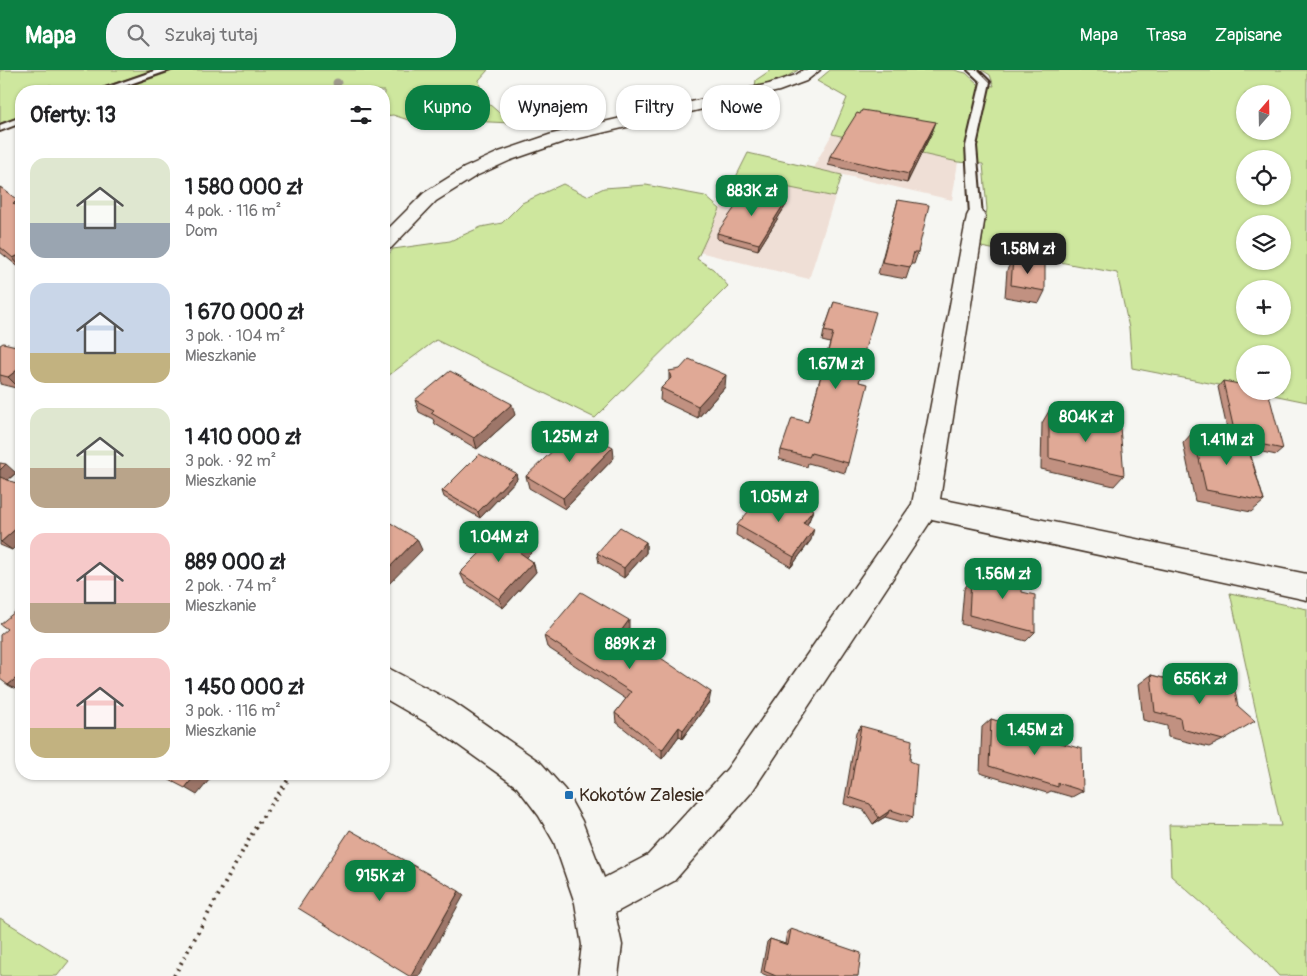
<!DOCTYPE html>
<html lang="pl">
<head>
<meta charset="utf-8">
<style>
	:root { --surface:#fff; --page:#f2f2f2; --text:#202124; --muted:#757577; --accent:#0b8043 }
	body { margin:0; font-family:Pangolin,sans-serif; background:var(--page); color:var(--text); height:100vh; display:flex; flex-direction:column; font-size:19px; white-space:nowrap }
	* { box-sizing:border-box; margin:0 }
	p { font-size:16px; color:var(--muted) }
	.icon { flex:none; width:28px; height:28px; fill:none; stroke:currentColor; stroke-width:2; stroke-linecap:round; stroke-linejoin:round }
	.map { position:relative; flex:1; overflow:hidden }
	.details { position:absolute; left:15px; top:15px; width:375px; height:695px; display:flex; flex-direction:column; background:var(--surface); border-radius:20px; box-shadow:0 1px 4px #0004 }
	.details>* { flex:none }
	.guide { position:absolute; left:405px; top:15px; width:475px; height:45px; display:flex; gap:10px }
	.needle { width:32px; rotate:20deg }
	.tools { position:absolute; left:1236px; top:15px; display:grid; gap:10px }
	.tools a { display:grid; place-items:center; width:55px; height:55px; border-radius:50%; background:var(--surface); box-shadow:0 1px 4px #0004; font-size:25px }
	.price { position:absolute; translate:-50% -42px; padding:0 11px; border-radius:10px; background:var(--accent); color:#fff; font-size:16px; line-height:32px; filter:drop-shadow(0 1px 2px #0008) }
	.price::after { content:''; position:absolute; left:50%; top:30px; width:15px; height:11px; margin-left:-8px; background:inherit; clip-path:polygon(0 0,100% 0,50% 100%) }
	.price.selected { background:#222; color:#fff }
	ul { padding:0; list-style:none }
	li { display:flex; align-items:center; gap:15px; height:125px; padding:0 15px }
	li span { display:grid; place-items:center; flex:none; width:140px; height:100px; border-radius:15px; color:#555 }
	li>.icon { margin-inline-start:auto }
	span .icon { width:60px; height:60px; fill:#fffc; stroke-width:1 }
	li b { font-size:21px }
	h2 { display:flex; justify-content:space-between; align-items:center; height:60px; padding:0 15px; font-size:21px }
	.tag { padding:0 18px; border-radius:20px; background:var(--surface); box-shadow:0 1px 4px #0004; font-size:18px; line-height:45px }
	.tag.selected { background:var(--accent); color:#fff }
	header { display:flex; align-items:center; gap:30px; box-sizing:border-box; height:70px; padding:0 25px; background:var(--accent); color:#fff }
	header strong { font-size:24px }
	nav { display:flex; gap:28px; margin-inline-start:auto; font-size:18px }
	.search { width:350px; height:45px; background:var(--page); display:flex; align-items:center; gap:12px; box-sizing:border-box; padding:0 18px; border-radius:20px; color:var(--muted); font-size:19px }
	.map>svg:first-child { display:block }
	.built { fill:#efdfd6 }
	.green { fill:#cee79e; stroke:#84885e; fill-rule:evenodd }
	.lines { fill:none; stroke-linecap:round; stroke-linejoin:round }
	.service-casing { stroke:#3b2a1e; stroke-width:4 }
	.minor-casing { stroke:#3b2a1e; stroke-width:3 }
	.path { stroke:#3b2a1e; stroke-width:4; stroke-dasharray:2 5; stroke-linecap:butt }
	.service { fill:#f6f6f2; fill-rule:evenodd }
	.minor { fill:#f6f6f2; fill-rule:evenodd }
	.tree { fill:#9f9b8c }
	.wall { fill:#c19181; stroke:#3b2a1e }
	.shaded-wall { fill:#9d7669; stroke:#3b2a1e }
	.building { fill:#e0a996; stroke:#3b2a1e }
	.poi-dot { fill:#1f6fb2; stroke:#f6f6f2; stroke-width:2 }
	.labels { text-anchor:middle; stroke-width:4; stroke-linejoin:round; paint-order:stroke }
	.near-poi-label { font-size:18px; fill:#3b2a1e; stroke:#f6f6f2; text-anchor:start }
</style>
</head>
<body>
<header>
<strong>Mapa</strong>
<div class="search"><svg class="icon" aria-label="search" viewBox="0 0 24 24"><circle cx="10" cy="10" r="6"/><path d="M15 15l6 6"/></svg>Szukaj tutaj</div>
<nav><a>Mapa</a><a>Trasa</a><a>Zapisane</a></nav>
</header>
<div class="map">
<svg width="1307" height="906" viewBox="0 0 1307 906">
	<rect width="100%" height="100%" fill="#f6f6f2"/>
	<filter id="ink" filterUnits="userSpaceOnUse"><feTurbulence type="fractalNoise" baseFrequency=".02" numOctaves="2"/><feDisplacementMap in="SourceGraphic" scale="10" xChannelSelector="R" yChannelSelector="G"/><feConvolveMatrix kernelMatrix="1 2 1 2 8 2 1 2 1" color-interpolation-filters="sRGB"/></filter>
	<g filter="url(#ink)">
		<!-- built -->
		<path class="built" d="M 832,64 L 958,92 L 952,130 L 813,98 Z
			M 736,107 L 835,127 L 809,209 L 699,182 Z"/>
		<!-- green -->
		<path class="green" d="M 0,0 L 154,0 L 91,21 L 73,21 L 50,15 L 31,21 L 21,21 L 21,46 L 0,53 Z
			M 176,0 L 488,0 L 479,10 L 482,28 L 511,53 L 468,51 L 427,56 L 393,45 L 384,46 L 384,21 L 115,21 Z
			M 771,0 L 798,0 L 783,9 L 755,17 L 756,10 Z
			M 830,0 L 954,0 L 966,3 L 978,14 L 994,16 L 990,5 L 982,0 L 1307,0 L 1307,332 L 1253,321 L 1282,321 L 1282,284 L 1245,284 L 1245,320 L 1132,298 L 1129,258 L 1117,203 L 981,177 L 987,139 L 983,94 L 958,92 L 832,64 L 847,28 L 817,11 ZM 1245,24 L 1282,24 L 1282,61 L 1245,61 ZM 1245,89 L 1282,89 L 1282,126 L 1245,126 ZM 1245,154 L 1282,154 L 1282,191 L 1245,191 ZM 1245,219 L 1282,219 L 1282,256 L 1245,256 Z
			M 748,83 L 842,105 L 835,127 L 736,107 Z
			M 563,114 L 587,126 L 604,118 L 646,115 L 705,126 L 720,139 L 697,189 L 713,199 L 728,216 L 595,348 L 436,270 L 384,309 L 384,190 L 393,179 L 450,171 L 481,157 L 502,153 L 522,133 Z
			M 1230,523 L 1307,539 L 1307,906 L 1279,906 L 1252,877 L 1171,806 L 1169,755 L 1281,756 Z
			M 0,848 L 69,891 L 57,906 L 0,906 Z"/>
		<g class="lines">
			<!-- service casing -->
			<g class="service-casing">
				<path id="service" d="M 157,0 L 170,0 L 110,21 L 97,21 Z
					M 968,0 L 978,0 L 990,12 L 976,76 L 982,146 L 976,149 L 970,146 L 966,76 L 981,12 Z
					M 21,47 L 21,53 L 0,61 L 0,55 Z"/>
			</g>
			<!-- minor casing -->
			<g class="minor-casing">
				<path id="minor" d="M 803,0 L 820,0 L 806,11 L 779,21 L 563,72 L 511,90 L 476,106 L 436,131 L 391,178 L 384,180 L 384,163 L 424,123 L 464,98 L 499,82 L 552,64 L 769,14 L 796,5 Z
					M 976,140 L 983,142 L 985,146 L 940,429 L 1307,504 L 1307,530 L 932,449 L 751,723 L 674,811 L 615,843 L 622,875 L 618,906 L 578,906 L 582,875 L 575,833 L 554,772 L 539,746 L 517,717 L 429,654 L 384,628 L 384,596 L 453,632 L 541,693 L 565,720 L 582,751 L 604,808 L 648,785 L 727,699 L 912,434 L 967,146 L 969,142 Z"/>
			</g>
			<!-- path -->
			<path class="path" d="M 174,906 L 257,755 L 292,704"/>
			<!-- service -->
			<use href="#service" class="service"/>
			<!-- minor -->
			<use href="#minor" class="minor"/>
		</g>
		<!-- trees -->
		<circle class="tree" cx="337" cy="13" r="4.5"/>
		<!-- wall -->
		<path class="wall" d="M 933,60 L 907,113 L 828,95 L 830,86 Z
			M 0,117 L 21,134 L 21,199 L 0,182 Z
			M 898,130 L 918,182 L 914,194 L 911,194 L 906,209 L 878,204 Z
			M 786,135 L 758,180 L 717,169 L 717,163 Z
			M 1013,188 L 1045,221 L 1039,233 L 1005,227 L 1007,200 Z
			M 834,232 L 860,296 L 859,312 L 848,393 L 845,403 L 808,393 L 807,397 L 779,389 L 781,380 L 808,352 L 830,273 L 822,271 L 824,261 Z
			M 0,275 L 21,277 L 21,318 L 20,319 L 0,314 Z
			M 669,301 L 725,317 L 698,348 L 660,330 L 661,318 L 669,310 Z
			M 1223,311 L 1283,379 L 1276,385 L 1249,379 L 1264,431 L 1251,442 L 1195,431 L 1183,373 L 1193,362 L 1229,368 L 1218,317 Z
			M 415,330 L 515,345 L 477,379 L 435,354 L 433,349 L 419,342 Z
			M 1049,341 L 1124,405 L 1114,416 L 1041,399 L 1042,353 Z
			M 614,388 L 565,439 L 529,418 L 526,406 Z
			M 0,393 L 16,403 L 8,410 L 12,480 L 0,475 Z
			M 516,403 L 517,409 L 480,448 L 444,427 L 442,421 Z
			M 771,435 L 813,440 L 809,451 L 807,455 L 811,470 L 791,497 L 736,465 L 737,455 Z
			M 530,470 L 533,481 L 526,487 L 533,492 L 536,502 L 503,538 L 465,513 L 460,503 Z
			M 646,472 L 646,483 L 624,508 L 599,493 L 597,483 Z
			M 985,495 L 1022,522 L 1035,562 L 1026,571 L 961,554 L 964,519 L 971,509 L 978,510 L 978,505 Z
			M 629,562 L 627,565 L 709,632 L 682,669 L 679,666 L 662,689 L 616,652 L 615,643 L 626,629 L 547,577 L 544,566 Z
			M 1173,601 L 1223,670 L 1209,677 L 1168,667 L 1167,656 L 1143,650 L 1139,614 L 1151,605 L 1163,608 Z
			M 991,649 L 1057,672 L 1083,721 L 1072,727 L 1051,721 L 1047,723 L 980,703 L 982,657 Z
			M 861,656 L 910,691 L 913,747 L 906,753 L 885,747 L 873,754 L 864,740 L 844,734 L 856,663 Z
			M 791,859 L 858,906 L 768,906 L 761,903 L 767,872 L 770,869 L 785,874 L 787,862 Z"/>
		<!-- shaded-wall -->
		<path class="shaded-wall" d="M 936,52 L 933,60 L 907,113 L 909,104 Z
			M 787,129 L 786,135 L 758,180 L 759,174 Z
			M 19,131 L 21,134 L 21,144 L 13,133 Z
			M 21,184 L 21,198 L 13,188 Z
			M 21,297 L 21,318 L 20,319 L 8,307 Z
			M 726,305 L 725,317 L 698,348 L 698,336 Z
			M 512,334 L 515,345 L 477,379 L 474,368 Z
			M 613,377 L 614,388 L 565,439 L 563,428 Z
			M 6,394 L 16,403 L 4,413 L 0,410 L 0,400 Z
			M 516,403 L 517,409 L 480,448 L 478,442 Z
			M 813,440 L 809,451 L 800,464 L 803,453 Z
			M 21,454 L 21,471 L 12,480 L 1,472 Z
			M 814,459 L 811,470 L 791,497 L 794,487 Z
			M 417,469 L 422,480 L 384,519 L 384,503 Z
			M 530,470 L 533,481 L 521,493 L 519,482 Z
			M 646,472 L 646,483 L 624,508 L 624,498 Z
			M 533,492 L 536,502 L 503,538 L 499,529 Z
			M 629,550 L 629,562 L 622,572 L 621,561 Z
			M 21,604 L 21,622 L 8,615 Z
			M 711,622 L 709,632 L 682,669 L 683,660 Z
			M 679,657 L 679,666 L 662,689 L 662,680 Z
			M 196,704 L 214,704 L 197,725 L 185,718 Z
			M 891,740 L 885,747 L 873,754 L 879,748 Z
			M 459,821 L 464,825 L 419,906 L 411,906 Z"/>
		<!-- building -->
		<path class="building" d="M 862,40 L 936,52 L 909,104 L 830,86 L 857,43 L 860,44 Z
			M 0,117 L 19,131 L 13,133 L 21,140 L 21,184 L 13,188 L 0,177 Z
			M 747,120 L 787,129 L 759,174 L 717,163 Z
			M 898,130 L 929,135 L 918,182 L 914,182 L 910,197 L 882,192 Z
			M 1013,188 L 1045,194 L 1045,221 L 1011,215 Z
			M 834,232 L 876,242 L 860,296 L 863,296 L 859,312 L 868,314 L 848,393 L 811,383 L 809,387 L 781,380 L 792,348 L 808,352 L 833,263 L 824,261 Z
			M 3,273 L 21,277 L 21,297 L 8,307 L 0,305 L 0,275 Z
			M 689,289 L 726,305 L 698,336 L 661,318 L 671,308 L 669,301 L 680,299 Z
			M 450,301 L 512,334 L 474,368 L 431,343 L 434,340 L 415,330 Z
			M 1223,311 L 1245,315 L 1245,321 L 1268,321 L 1283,379 L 1236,369 Z
			M 1049,341 L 1120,357 L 1124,405 L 1049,388 Z
			M 577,358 L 613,377 L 563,428 L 526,406 Z
			M 1193,362 L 1246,371 L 1264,431 L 1206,420 Z
			M 479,384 L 516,403 L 478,442 L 442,421 Z
			M 0,393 L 6,394 L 0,400 Z
			M 0,407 L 21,415 L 21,454 L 1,472 L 0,471 Z
			M 781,423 L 813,440 L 803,453 L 814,459 L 794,487 L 737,455 L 759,429 L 771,435 Z
			M 384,449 L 417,469 L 384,503 Z
			M 507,456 L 530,470 L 519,482 L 533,492 L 499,529 L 460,503 Z
			M 620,457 L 646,472 L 624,498 L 597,483 Z
			M 985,495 L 1022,504 L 1022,522 L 1035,525 L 1035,562 L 969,545 L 971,509 L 985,512 Z
			M 581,522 L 629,550 L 621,561 L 711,622 L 683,660 L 679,657 L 662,680 L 615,643 L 631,622 L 544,566 Z
			M 21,537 L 21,604 L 8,615 L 0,609 L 0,565 L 7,559 L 0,554 Z
			M 1173,601 L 1234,616 L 1238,636 L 1255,651 L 1223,670 L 1182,659 L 1180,648 L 1155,642 L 1151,605 L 1175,611 Z
			M 991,649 L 1057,668 L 1057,672 L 1082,679 L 1083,721 L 1058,713 L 1058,717 L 989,696 Z
			M 861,656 L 912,670 L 910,691 L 917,694 L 913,747 L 891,740 L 879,748 L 870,734 L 849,727 Z
			M 158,704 L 196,704 L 185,718 Z
			M 350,760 L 459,821 L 411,906 L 409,906 L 298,838 Z
			M 791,859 L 861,883 L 858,906 L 776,906 L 764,901 L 770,869 L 788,875 Z"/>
	</g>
	<!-- markers -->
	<rect class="poi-dot" x="564" y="720" width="10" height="10" rx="2.5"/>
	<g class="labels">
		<!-- near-poi labels -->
		<g class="near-poi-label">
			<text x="579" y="731">Kokotów Zalesie</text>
		</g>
	</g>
</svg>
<div class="tools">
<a><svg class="needle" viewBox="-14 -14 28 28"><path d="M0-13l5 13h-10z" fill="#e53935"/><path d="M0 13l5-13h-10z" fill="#757577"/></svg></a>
<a><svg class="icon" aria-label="locate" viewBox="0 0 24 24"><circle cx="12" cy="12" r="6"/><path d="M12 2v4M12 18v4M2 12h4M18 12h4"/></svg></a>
<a><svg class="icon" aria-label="layers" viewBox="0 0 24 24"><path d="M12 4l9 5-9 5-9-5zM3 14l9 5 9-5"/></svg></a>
<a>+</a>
<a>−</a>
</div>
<b class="price" style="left:752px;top:147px">883K zł</b>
<b class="price selected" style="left:1028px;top:205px">1.58M zł</b>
<b class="price" style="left:836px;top:320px">1.67M zł</b>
<b class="price" style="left:1086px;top:373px">804K zł</b>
<b class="price" style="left:570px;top:393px">1.25M zł</b>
<b class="price" style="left:1227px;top:396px">1.41M zł</b>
<b class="price" style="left:779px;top:453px">1.05M zł</b>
<b class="price" style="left:499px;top:493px">1.04M zł</b>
<b class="price" style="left:1003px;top:530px">1.56M zł</b>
<b class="price" style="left:630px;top:600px">889K zł</b>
<b class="price" style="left:1200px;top:635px">656K zł</b>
<b class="price" style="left:1035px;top:686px">1.45M zł</b>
<b class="price" style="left:380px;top:832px">915K zł</b>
<div class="guide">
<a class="tag selected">Kupno</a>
<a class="tag">Wynajem</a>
<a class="tag">Filtry</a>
<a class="tag">Nowe</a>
</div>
<section class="details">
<h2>Oferty: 13<svg class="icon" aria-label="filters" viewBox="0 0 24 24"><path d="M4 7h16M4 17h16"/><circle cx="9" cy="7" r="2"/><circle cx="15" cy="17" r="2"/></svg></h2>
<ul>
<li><span style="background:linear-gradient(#dfe7d0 65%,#9aa5b1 0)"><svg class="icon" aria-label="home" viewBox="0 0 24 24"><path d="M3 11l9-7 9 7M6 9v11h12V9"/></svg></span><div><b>1 580 000 zł</b><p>4 pok. · 116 m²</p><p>Dom</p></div></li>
<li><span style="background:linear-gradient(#c9d6e8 70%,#c2b280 0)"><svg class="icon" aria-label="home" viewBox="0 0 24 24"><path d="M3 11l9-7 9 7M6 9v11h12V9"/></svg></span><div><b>1 670 000 zł</b><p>3 pok. · 104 m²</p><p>Mieszkanie</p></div></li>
<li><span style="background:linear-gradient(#dfe7d0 60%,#b9a48a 0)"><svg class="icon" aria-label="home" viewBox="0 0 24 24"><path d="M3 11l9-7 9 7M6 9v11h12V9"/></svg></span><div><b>1 410 000 zł</b><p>3 pok. · 92 m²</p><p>Mieszkanie</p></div></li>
<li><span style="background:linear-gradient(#f6c9c9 70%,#b9a48a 0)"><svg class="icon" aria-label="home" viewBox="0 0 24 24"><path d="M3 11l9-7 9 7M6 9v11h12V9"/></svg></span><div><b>889 000 zł</b><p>2 pok. · 74 m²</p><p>Mieszkanie</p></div></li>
<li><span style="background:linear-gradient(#f6c9c9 70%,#c2b280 0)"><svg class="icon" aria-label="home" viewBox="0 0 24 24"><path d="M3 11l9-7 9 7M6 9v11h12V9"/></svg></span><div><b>1 450 000 zł</b><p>3 pok. · 116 m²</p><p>Mieszkanie</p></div></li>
</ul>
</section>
</div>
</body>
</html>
